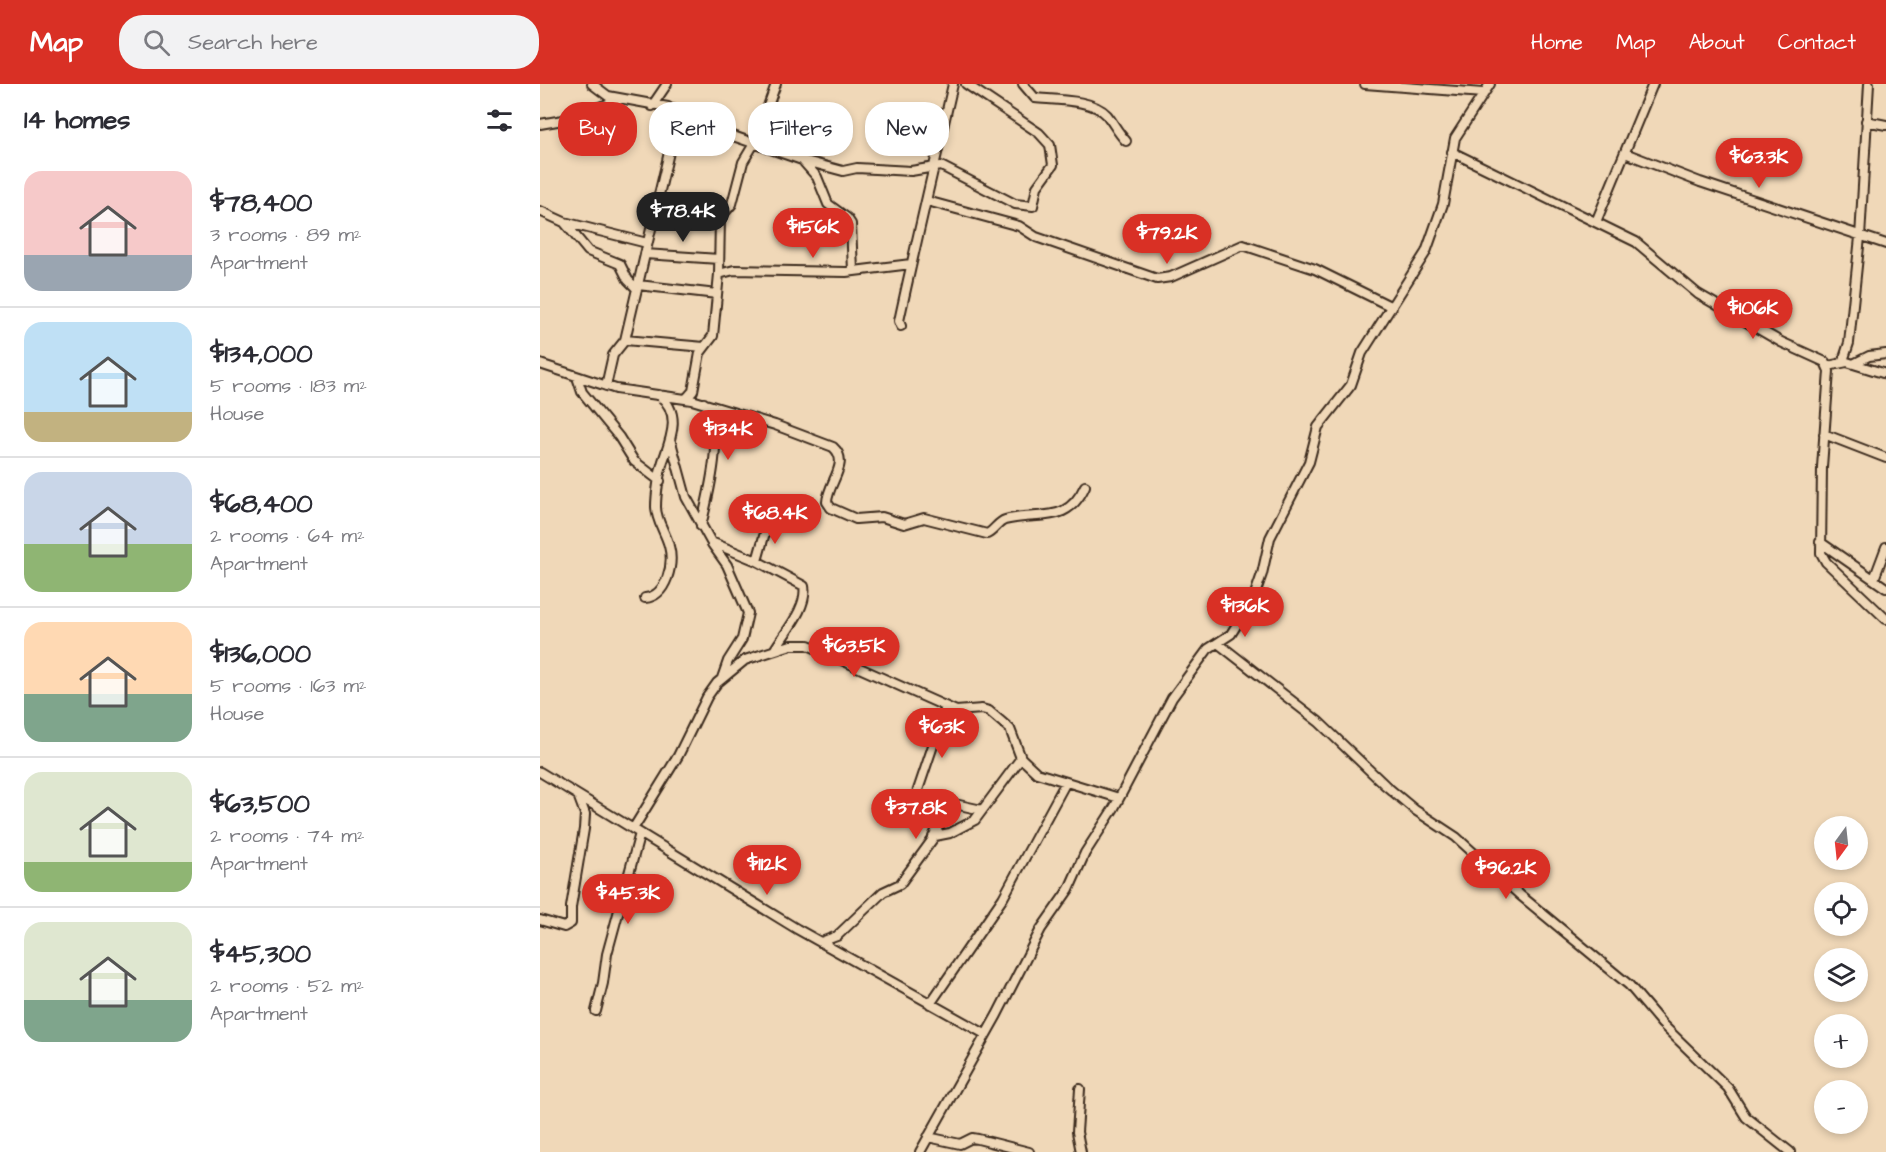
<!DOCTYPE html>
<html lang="en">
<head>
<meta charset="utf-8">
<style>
	:root { --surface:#fff; --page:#f2f2f3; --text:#2b2b33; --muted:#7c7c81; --line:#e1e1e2; --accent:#d93025 }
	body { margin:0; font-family:"Architects Daughter",sans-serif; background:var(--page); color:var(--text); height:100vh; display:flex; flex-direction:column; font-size:22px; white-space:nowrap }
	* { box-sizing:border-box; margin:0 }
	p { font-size:20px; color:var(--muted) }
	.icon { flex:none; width:33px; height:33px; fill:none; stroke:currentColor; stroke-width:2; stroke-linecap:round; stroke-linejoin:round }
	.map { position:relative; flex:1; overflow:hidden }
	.drawer { display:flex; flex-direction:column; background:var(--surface); width:540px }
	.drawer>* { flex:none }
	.guide { position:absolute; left:18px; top:18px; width:570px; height:54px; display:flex; gap:12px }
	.needle { width:39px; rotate:195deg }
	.tools { position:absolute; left:1274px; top:732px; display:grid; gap:12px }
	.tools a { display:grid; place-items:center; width:54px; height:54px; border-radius:50%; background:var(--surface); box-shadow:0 3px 9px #0003; font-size:30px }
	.price { position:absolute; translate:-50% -51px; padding:0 14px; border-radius:21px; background:var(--accent); color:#fff; font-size:20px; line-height:39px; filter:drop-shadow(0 2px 3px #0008) }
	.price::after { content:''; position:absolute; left:50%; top:36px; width:18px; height:14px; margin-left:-9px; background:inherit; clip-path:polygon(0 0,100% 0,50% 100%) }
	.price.active { background:#222; color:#fff }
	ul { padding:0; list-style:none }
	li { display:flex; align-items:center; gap:18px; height:150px; padding:0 24px }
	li+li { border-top:2px solid var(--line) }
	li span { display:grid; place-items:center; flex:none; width:168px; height:120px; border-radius:18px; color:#555 }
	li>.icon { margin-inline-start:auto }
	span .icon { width:72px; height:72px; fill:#fffc; stroke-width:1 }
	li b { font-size:26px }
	h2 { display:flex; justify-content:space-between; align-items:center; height:72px; padding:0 24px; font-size:26px }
	.pill { padding:0 21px; border-radius:24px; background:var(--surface); box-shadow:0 3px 9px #0003; font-size:21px; line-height:54px }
	.pill.active { background:var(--accent); color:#fff }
	header { display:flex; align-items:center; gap:36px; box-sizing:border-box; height:84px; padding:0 30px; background:var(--accent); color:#fff }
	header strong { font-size:28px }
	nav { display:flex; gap:33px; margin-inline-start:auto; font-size:21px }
	.search { width:420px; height:54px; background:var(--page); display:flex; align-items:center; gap:15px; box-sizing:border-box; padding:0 21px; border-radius:24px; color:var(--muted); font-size:22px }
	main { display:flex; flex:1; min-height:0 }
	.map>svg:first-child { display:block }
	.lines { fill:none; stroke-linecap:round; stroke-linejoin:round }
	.minor-casing { stroke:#3b2a1e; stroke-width:12 }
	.minor { stroke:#f0d8b8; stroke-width:8 }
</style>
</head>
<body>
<header>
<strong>Map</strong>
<div class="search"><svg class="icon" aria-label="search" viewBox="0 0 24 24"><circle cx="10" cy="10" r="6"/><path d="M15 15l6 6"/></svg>Search here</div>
<nav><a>Home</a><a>Map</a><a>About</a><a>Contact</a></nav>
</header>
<main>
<section class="drawer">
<h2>14 homes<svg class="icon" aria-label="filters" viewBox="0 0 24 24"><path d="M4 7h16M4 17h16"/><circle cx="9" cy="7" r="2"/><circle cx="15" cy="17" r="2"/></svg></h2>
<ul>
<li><span style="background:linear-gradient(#f6c9c9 70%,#9aa5b1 0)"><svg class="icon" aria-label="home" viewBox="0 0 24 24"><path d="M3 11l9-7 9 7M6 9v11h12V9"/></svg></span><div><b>$78,400</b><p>3 rooms · 89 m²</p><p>Apartment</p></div></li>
<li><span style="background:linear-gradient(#bfe0f5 75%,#c2b280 0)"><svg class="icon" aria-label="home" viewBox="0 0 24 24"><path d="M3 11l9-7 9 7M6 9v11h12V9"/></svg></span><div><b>$134,000</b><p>5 rooms · 183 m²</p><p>House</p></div></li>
<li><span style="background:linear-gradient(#c9d6e8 60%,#8fb573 0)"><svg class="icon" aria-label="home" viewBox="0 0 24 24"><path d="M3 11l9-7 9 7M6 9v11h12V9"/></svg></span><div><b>$68,400</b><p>2 rooms · 64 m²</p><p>Apartment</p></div></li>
<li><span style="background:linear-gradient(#ffd9b3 60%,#7fa58c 0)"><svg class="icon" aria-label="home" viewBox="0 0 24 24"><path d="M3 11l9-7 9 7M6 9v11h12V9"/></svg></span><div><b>$136,000</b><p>5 rooms · 163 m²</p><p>House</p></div></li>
<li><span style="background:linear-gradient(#dfe7d0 75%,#8fb573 0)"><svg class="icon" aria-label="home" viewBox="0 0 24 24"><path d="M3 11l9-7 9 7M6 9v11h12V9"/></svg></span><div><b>$63,500</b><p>2 rooms · 74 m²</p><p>Apartment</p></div></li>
<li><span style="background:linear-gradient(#dfe7d0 65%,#7fa58c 0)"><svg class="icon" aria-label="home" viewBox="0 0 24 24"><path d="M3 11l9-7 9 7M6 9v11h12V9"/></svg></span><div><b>$45,300</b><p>2 rooms · 52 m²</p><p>Apartment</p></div></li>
</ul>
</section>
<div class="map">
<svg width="1346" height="1068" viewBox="0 0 1346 1068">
	<rect width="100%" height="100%" fill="#f0d8b8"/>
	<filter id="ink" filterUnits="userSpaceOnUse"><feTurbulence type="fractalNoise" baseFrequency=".0167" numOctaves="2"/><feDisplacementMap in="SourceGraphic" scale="12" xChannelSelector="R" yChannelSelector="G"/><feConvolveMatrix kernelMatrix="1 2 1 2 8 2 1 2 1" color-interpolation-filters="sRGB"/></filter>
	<g filter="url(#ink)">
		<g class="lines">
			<!-- minor casing -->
			<g class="minor-casing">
				<path id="minor" d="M 52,0 L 68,12 L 128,23 L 136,29 L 137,34 L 85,256 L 73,271 L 66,302
					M 483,0 L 495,14 C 515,16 553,15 567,31 C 574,40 578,49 586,57
					M 825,0 L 943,9
					M 112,22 L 127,0
					M 132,25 L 145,28 L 170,44 L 262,76 L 303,87 L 317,84 L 371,87 L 401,82 L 475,120 L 493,122 L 497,103 L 513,81 L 510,61 L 499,49 L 426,0
					M 1326,37 L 1346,41
					M 0,40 L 23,36 L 79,16
					M 912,68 L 1096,158 L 1158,210 L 1241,258 L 1285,278 L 1289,287 L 1282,383 L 1281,469 L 1286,478 L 1346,535
					M 1085,69 L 1160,98 L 1346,160
					M 262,76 L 277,93 L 288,120 L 307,134 L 311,140 L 313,187
					M 387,117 L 479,142 L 496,153 L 617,195 L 631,193 L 703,161 L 775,185 L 852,223
					M 0,127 L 24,138 L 107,159
					M 24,138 L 48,167 L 80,180 L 88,196 L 97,205
					M 1056,138 L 1113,0
					M 105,170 L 179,175
					M 179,190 L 194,186 L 306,188 L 371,180
					M 98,201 L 177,210
					M 361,242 L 359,237 C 376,158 395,79 413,0
					M 85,256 L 164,263
					M 1303,277 L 1309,259 L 1320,153 L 1329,0
					M 1315,279 L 1329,272 L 1346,270
					M 0,280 L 76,305 L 152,316 L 235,341 L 293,363 C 311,379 288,398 287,418 L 291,424 L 316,435 L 342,433 L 364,440 L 384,434 L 447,450 C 454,447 458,438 465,436 C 499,427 527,442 545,402
					M 1288,282 L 1307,278 L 1346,290
					M 37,293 L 42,308 L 79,353 L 94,377 L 120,397
					M 146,315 L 153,307 L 160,269 L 173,252 L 179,190 L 180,134 L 192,120 L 203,78 L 215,58 L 236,0
					M 1284,350 L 1346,374
					M 131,358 L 146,413 L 171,458 L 217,477 L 264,502 C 268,523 246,547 235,565
					M 161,442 C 168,412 187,344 164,319
					M 1280,458 L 1346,504
					M 172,460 L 187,481 L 208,529 L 202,555 L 188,577 L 182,594
					M 217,477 L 228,438
					M 1334,495 L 1346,463
					M 105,514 C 127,512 134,480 129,462 C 126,449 116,437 116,423 C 116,410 119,390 123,377 C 131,354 142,329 119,311
					M 679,560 L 779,638 L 845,701 L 875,726 L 916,753 L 980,811 L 1089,901 L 1122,940 L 1188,1004 L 1206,1033 L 1250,1068
					M 406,623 L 377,709 L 382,714 L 410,719
					M 0,688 L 257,845 L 445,950
					M 93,745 L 138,672 L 167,613 L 177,599 L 205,576 L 251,561 L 268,561 L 416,627 L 442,625 L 449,627 L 470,645 L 481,674 L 497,689 L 579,714
					M 393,753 L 410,719 L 442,726
					M 0,836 L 24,843 L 31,839 L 31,823 L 44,745 L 45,730 L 39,714
					M 281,858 L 297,852 L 343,808 L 360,800 L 395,752 L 410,749 L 435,736 L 481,674
					M 390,920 L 463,814 L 526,698
					M 56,927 L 63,899 L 67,870 L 100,749
					M 540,1005 L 537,1048 L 541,1068
					M 388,1053 L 420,1060 L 432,1054 L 438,1055 L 489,1068
					M 380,1068 L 457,931 L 501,845 L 529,805 L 545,769 L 574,724 L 632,614 L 668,565 L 691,550 L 714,513 L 722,490 L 730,454 L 769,378 L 778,343 L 811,301 L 822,269 L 886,168 L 903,120 L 915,54 L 950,0"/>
			</g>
			<!-- minor -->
			<use href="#minor" class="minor"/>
		</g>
	</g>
</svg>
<div class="tools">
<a><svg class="needle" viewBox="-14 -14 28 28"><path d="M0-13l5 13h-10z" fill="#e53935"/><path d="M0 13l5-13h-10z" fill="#7c7c81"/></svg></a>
<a><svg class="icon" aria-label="locate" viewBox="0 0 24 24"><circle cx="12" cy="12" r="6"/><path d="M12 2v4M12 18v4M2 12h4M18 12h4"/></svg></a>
<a><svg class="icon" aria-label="layers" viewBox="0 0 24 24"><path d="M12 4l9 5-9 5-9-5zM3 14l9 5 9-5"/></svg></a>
<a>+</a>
<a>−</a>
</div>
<b class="price" style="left:1219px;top:105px">$63.3K</b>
<b class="price active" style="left:143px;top:159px">$78.4K</b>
<b class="price" style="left:273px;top:175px">$156K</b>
<b class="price" style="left:627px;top:181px">$79.2K</b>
<b class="price" style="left:1213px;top:256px">$106K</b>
<b class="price" style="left:188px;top:377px">$134K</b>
<b class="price" style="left:235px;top:461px">$68.4K</b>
<b class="price" style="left:705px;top:554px">$136K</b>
<b class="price" style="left:314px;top:594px">$63.5K</b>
<b class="price" style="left:402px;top:675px">$63K</b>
<b class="price" style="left:376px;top:756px">$37.8K</b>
<b class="price" style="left:227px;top:812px">$112K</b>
<b class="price" style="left:966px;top:816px">$96.2K</b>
<b class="price" style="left:88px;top:841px">$45.3K</b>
<div class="guide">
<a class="pill active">Buy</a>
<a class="pill">Rent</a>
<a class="pill">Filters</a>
<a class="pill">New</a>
</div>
</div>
</main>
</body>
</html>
